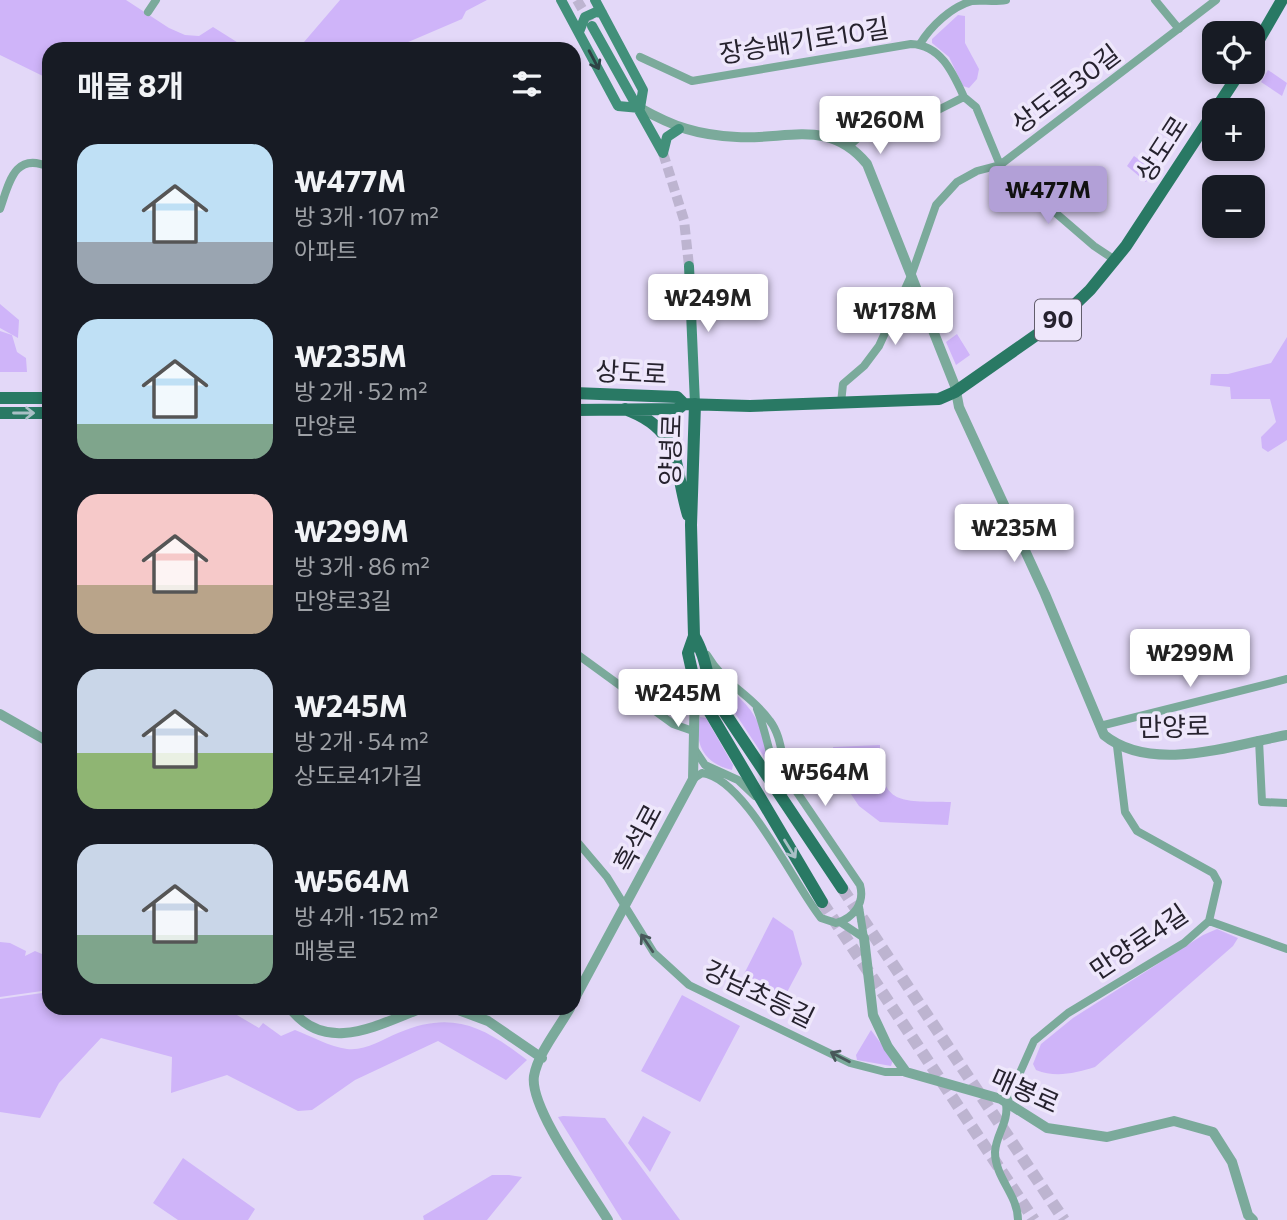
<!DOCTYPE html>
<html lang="ko">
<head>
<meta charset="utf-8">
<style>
	:root { --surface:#171b24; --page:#20242c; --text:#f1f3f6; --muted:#9ea1a6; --accent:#b2a0d7 }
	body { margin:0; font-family:Commissioner,"Noto Sans KR",sans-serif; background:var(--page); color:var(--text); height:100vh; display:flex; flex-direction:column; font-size:26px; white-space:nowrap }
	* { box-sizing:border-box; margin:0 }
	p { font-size:23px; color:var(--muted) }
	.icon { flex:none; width:38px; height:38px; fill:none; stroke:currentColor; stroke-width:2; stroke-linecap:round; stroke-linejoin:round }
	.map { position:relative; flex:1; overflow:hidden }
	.sheet { position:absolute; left:42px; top:42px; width:539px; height:973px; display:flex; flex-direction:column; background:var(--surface); border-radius:21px; box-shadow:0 4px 10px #0003 }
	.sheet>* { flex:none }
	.buttons { position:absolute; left:1202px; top:21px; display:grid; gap:14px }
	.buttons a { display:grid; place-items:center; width:63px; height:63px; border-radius:14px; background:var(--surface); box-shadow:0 4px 10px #0003; font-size:35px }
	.price { position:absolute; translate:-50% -60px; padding:0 16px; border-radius:7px; background:#fff; color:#222; font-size:23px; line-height:46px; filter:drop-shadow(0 2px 4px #0008) }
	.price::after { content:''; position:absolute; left:50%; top:42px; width:21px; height:16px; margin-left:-10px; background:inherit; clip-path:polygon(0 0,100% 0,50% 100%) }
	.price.on { background:var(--accent); color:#111 }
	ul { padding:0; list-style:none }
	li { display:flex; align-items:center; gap:21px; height:175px; padding:0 35px }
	li span { display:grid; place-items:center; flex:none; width:196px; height:140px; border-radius:21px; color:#555 }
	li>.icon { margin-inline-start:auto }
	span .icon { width:84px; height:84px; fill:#fffc; stroke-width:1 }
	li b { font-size:30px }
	h2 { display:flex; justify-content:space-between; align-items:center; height:84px; padding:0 35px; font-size:30px }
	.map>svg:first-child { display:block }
	.green { fill:#cfb4f9 }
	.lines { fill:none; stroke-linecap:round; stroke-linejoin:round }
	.secondary-tunnel { stroke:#bdb4d0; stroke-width:10; stroke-dasharray:10 5; stroke-linecap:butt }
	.primary-tunnel { stroke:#bdb4d0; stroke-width:12; stroke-dasharray:12 6; stroke-linecap:butt }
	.minor { stroke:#7baa9b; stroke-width:8 }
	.tertiary { stroke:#7baa9b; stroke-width:10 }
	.secondary { stroke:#42907a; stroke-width:10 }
	.primary { stroke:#297964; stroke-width:12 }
	.oneway { stroke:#2e4345 }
	.oneway2 { stroke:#a9c0c6 }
	.oneway3 { stroke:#48585a }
	.labels { text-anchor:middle; stroke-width:7; stroke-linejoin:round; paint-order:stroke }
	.shield { fill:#eee7fb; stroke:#625d6c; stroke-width:2 }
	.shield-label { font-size:24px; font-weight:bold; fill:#26222e }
	.street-label { font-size:26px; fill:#26222e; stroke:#eee7fb }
</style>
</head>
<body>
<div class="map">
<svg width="1287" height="1220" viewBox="0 0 1287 1220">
	<rect width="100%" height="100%" fill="#e3d8f8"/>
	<!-- green -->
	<path class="green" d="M 0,0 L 126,0 L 169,28 L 185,35 L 199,36 L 213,27 L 248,49 L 49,49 L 49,79 L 0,55 Z
		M 340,0 L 487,0 L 466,11 L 462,19 L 392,49 L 298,49 Z
		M 958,15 L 965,16 L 965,43 L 979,69 L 977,79 L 969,88 L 963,86 L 949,57 L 932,43 L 932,39 Z
		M 1268,70 L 1287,83 L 1282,96 L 1261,82 Z
		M 1134,156 L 1154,170 L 1146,182 L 1127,166 Z
		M 0,304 L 19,320 L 18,338 L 0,328 Z
		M 0,331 L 12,335 L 17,352 L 26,358 L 27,372 L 0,372 Z
		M 957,334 L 970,355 L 956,365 L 946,342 Z
		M 1287,337 L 1287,440 L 1268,452 L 1262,448 L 1261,437 L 1276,422 L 1270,399 L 1231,399 L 1230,387 L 1210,385 L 1211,374 L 1228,374 L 1271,363 Z
		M 726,687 C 752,705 766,728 766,760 L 721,692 Z
		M 700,717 L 706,718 L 733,765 L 732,770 C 705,764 693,744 700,717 Z
		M 880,745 C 880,806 897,801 951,802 L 948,825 L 880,822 L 859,806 L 838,775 L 833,747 Z
		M 773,917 L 793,931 L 802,964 L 785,996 L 744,974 Z
		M 1217,929 L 1238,938 L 1233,946 L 1095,1067 C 1075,1073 1056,1078 1036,1070 L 1033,1064 L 1041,1044 L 1073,1018 L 1203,935 Z
		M 0,942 L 10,943 L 26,951 L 25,956 L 35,951 L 49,957 L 49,990 L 0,997 Z
		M 49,992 L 49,1008 L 225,1008 L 259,1028 L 263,1023 L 281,1036 L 295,1030 C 311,1036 330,1047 347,1049 C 366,1051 381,1040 398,1033 C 452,1010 483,1026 527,1060 L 506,1080 L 438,1041 L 355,1080 L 312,1110 L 298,1111 L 227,1075 L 171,1093 L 172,1057 L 101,1038 L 59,1083 L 40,1118 L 0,1112 L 0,999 Z
		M 682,995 L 740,1026 L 700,1102 L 641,1071 Z
		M 871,1030 L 893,1060 L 891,1066 L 857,1060 L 856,1055 Z
		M 563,1116 L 605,1118 L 680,1220 L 622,1220 L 558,1117 Z
		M 643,1116 L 671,1132 L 650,1172 L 628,1143 Z
		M 183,1158 L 255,1209 L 248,1220 L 178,1220 L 153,1203 Z
		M 509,1175 L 522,1177 L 487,1220 L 424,1220 L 423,1216 L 492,1175 Z"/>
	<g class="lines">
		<!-- secondary-tunnel -->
		<path class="secondary-tunnel" d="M 577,0 L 591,24
			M 663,153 L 684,220 L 689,266"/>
		<!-- primary-tunnel -->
		<path class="primary-tunnel" d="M 842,888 L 1064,1220
			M 822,902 L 1034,1220"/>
		<!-- minor -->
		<path class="minor" d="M 1155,0 L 1179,29
			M 148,12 L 156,0
			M 920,44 C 931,26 951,7 972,1 C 982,0 995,2 1006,0
			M 640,57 L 692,81 L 911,44 C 941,45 953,73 964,97 L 900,129 L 858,138 L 850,145
			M 964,97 L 976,107 L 1000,165 L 1094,246 L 1115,260
			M 0,209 C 9,184 14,151 49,167
			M 841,403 L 843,384 L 864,366 L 879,346 L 911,276 L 936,205 L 957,182 L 977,171 L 1000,165 L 1216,0
			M 574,652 L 673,724 L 693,731
			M 757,709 C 768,736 770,765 784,792
			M 1100,726 L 1287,679
			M 1259,740 L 1262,802 L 1287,803
			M 695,750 L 705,765 L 738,780 L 755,796
			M 693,779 L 702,773 C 745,778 793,883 821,918 L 836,923 C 854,918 865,903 860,885 L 790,782 C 781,762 783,738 770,721 C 751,694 725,686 707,655
			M 574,838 L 607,877 L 654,953 L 689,985 L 850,1063 L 885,1072 L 906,1072
			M 859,907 L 864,938
			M 1209,921 L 1287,949
			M 840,922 L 864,938
			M 1018,1220 C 1018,1195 995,1178 995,1152 C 996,1134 1009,1122 1006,1104 L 1034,1041 L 1068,1013 L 1184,943 L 1209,921 L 1218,882 L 1213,873 L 1137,831 L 1125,812 L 1117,746"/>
		<!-- tertiary -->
		<path class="tertiary" d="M 640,108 C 674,127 697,135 737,137 C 788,140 829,118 867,164 L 955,386 L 959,407 L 1045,594 L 1104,735 C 1152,774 1232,745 1287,735
			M 0,714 L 49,742
			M 864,938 L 873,1015 L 888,1047 L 906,1072 L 1001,1099 L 1047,1128 L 1107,1137 L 1174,1121 L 1213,1132 L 1232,1162 L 1248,1215 L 1253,1220
			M 574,1000 L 693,779 L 695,684
			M 290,1008 C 326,1055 377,1025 422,1008
			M 453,1008 L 488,1021 L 542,1058
			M 570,1008 C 559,1028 538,1053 534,1076 C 529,1108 590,1190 608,1220"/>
		<!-- secondary -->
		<path class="secondary" d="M 561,0 L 618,106 L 640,108
			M 595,0 L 643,90 L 640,108
			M 592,26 L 663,153
			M 579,32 L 585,17 L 596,12 L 602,13
			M 663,153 L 667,137 L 679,129
			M 689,266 L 695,404"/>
		<!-- primary -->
		<path class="primary" d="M 1253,50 L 1282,0
			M 574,393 L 677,397 L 684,404 L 750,406 L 939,399 L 955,392 L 1062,317 L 1090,290 L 1126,246 L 1240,72
			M 0,398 L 49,398
			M 695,404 L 691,525 L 694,636 L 688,653 L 696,689 L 822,902
			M 625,409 C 683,430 673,465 688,515
			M 574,410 L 678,409 L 684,404
			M 0,413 L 49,413
			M 694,636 C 705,654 707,675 713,695 L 842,888"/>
	</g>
	<!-- one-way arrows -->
	<defs><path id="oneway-shaft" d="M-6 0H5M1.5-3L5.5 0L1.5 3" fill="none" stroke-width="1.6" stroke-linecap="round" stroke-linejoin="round" transform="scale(1.75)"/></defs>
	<use class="oneway" href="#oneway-shaft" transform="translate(594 60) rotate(62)"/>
	<g class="oneway2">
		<use href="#oneway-shaft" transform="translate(24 413)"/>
		<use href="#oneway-shaft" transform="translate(790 849) rotate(58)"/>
	</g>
	<g class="oneway3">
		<use href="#oneway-shaft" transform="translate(647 943) rotate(-124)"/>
		<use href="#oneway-shaft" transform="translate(840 1057) rotate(-153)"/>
	</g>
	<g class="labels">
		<!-- shield labels -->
		<rect class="shield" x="1035" y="299.5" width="46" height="41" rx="5"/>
		<g class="shield-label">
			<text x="1058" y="328">90</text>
		</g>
		<!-- street labels -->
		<g class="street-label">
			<text transform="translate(804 41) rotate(-9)" y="9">장승배기로10길</text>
			<text transform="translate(1066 89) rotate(-37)" y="9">상도로30길</text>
			<text transform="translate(1162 149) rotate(-57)" y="9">상도로</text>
			<text transform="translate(631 373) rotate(3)" y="9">상도로</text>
			<text transform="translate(671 450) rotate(-88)" y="9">양녕로</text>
			<text transform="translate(1174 727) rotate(-1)" y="9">만양로</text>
			<text transform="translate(638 838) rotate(-62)" y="9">흑석로</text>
			<text transform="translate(1139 942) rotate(-34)" y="9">만양로4길</text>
			<text transform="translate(759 994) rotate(26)" y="9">강남초등길</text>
			<text transform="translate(1025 1091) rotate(24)" y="9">매봉로</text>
		</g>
	</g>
</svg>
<div class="buttons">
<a><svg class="icon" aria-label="locate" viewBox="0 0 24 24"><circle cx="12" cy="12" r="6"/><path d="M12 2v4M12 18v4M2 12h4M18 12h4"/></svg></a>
<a>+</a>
<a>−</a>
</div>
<b class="price" style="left:880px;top:156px">₩260M</b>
<b class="price on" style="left:1048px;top:226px">₩477M</b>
<b class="price" style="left:708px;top:334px">₩249M</b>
<b class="price" style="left:895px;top:347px">₩178M</b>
<b class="price" style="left:1014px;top:564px">₩235M</b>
<b class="price" style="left:1190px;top:689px">₩299M</b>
<b class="price" style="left:678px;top:729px">₩245M</b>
<b class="price" style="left:825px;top:808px">₩564M</b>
<section class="sheet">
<h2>매물 8개<svg class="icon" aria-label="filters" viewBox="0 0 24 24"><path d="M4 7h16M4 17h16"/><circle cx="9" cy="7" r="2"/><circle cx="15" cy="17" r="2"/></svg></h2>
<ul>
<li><span style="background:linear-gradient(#bfe0f5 70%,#9aa5b1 0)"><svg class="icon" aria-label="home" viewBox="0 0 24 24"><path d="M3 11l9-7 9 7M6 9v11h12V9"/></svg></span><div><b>₩477M</b><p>방 3개 · 107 m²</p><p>아파트</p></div></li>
<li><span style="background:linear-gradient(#bfe0f5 75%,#7fa58c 0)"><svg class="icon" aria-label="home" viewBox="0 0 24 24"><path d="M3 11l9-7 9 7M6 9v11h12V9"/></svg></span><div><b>₩235M</b><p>방 2개 · 52 m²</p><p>만양로</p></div></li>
<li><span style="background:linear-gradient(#f6c9c9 65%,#b9a48a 0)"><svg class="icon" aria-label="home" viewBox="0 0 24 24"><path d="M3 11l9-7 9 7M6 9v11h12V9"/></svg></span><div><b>₩299M</b><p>방 3개 · 86 m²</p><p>만양로3길</p></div></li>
<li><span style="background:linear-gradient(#c9d6e8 60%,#8fb573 0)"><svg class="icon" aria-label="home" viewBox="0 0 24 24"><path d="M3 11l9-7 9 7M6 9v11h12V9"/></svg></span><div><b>₩245M</b><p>방 2개 · 54 m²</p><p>상도로41가길</p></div></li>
<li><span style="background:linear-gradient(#c9d6e8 65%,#7fa58c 0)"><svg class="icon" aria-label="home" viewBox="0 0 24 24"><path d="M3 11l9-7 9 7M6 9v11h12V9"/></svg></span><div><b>₩564M</b><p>방 4개 · 152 m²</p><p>매봉로</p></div></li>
</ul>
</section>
</div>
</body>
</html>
